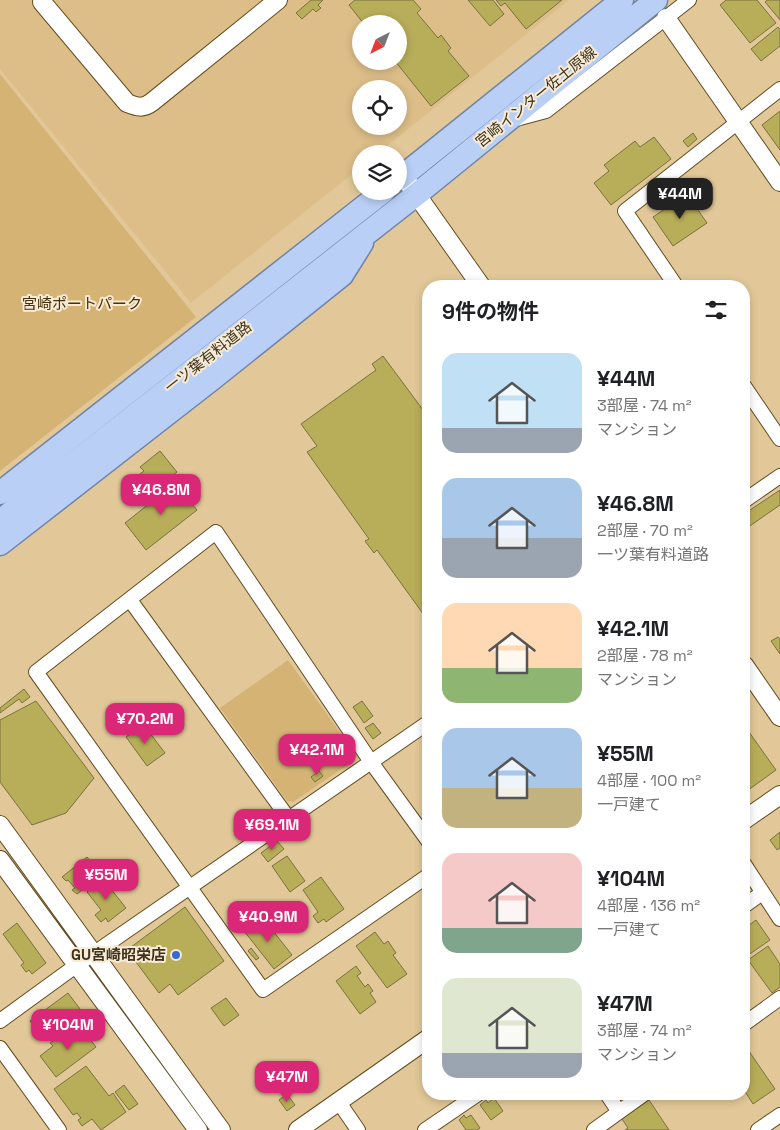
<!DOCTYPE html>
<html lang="ja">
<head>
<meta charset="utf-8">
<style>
	:root { --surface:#fff; --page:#f6f6f6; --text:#202124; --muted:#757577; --accent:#db2777 }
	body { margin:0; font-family:"Space Grotesk","Noto Sans JP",sans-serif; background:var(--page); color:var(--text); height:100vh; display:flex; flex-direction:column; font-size:19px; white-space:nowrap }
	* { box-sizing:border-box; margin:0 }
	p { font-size:16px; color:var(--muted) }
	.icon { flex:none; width:28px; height:28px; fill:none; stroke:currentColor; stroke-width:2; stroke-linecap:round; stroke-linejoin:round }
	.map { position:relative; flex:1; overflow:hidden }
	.sheet { position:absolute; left:422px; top:280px; width:328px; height:820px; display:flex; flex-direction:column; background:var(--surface); border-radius:20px; box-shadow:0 2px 8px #0003 }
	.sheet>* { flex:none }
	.needle { width:32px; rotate:222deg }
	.tools { position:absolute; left:352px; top:15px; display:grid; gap:10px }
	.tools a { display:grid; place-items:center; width:55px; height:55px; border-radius:50%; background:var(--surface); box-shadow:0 2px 8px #0003; font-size:25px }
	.price { position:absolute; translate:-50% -42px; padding:0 11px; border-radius:10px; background:var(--accent); color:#fff; font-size:16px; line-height:32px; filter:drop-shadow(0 1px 2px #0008) }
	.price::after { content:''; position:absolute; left:50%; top:30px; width:15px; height:11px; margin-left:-8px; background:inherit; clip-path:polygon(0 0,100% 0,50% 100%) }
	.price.selected { background:#222; color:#fff }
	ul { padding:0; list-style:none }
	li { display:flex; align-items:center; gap:15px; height:125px; padding:0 20px }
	li span { display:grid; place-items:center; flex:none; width:140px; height:100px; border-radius:15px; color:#555 }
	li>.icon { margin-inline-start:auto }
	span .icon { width:60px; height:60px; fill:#fffc; stroke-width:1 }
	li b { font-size:21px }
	h2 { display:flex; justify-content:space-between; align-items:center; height:60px; padding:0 20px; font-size:21px }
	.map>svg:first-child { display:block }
	.built { fill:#ddbe88; fill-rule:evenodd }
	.green { fill:#d5b375 }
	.building { fill:#b8ad58; stroke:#787241 }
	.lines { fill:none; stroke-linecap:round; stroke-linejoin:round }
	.minor-casing { stroke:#644d20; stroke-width:16 }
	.tertiary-casing { stroke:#644d20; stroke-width:20 }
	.primary-casing { stroke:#7084a7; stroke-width:25 }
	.minor { stroke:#fff; stroke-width:14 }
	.tertiary { stroke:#fff; stroke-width:18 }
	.primary { stroke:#b9cff6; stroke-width:22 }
	.poi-dot { fill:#326bd9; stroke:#f8ead3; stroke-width:2 }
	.labels { text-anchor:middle; stroke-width:4; stroke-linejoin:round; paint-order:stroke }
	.street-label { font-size:15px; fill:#3d331f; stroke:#f8ead3 }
	.park-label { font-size:15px; fill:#43320f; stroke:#f8ead3 }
	.poi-label { font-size:15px; font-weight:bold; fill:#3d331f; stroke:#f8ead3; text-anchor:end }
</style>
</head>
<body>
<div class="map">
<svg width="780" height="1130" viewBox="0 0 780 1130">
	<rect width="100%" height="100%" fill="#e2c898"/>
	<!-- built -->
	<path class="built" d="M 0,0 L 569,0 L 377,154 L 361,154 L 361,167 L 191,303 L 0,69 ZM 361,24 L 399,24 L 399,61 L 361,61 ZM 361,89 L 399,89 L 399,126 L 361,126 Z"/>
	<!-- green -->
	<path class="green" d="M 0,74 L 196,317 L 0,471 Z
		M 288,660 L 357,756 L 352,762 L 293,802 L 287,801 L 220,708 Z"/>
	<!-- building -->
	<path class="building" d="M 311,0 L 323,0 L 318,5 L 321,8 L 316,12 L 313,9 L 302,19 L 296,13 Z
		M 355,0 L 413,0 L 421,9 L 417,13 L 438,38 L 441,35 L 451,48 L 448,51 L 469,76 L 431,106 L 395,61 L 399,61 L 399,24 L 364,24 L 349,5 Z
		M 468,0 L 493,0 L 504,14 L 490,26 Z
		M 496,0 L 562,0 L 526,29 L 505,3 L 501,6 Z
		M 726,0 L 757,0 L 776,23 L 750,43 L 720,5 Z
		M 767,0 L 780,0 L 780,20 L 765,2 Z
		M 778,27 L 780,30 L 780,46 L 761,61 L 751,49 Z
		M 780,111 L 780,150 L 762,125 Z
		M 693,133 L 697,139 L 688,147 L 683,141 Z
		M 654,137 L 671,159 L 611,205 L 594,183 L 609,171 L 604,165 L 635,141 L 640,147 Z
		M 687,194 L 707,223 L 673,246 L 653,217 Z
		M 383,356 L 429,418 L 429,622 L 377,550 L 374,553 L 365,541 L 369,539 L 307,452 L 317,446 L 301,424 L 376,370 L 372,364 Z
		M 160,451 L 177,472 L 146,497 L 132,480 L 144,471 L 140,467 Z
		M 175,483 L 197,510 L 146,550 L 125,523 Z
		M 780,490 L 780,505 L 744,530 L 744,514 Z
		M 778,637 L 780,639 L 780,654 L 771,641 Z
		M 24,689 L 30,697 L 22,703 L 19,699 L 0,713 L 0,708 Z
		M 36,701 L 94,778 L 66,813 L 32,825 L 0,782 L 0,720 Z
		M 362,701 L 373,716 L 364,723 L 353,707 Z
		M 373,723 L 381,733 L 373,739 L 365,728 Z
		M 143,724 L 165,753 L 147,766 L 126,737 Z
		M 744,725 L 776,770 L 744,793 Z
		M 319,771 L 323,776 L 315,782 L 311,777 Z
		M 780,832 L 780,848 L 777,850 L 770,840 Z
		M 277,841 L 284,849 L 268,862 L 261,853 Z
		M 287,856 L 305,881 L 290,892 L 272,866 Z
		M 87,857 L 92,863 L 90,865 L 96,872 L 98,870 L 102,875 L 77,894 L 72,890 L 75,888 L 68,880 L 66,881 L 62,877 Z
		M 744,874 L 751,885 L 744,890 Z
		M 321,877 L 344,909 L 326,922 L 324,919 L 318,923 L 313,916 L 318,912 L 303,890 Z
		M 103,879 L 126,908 L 108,922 L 106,918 L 101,922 L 95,915 L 101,910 L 87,892 Z
		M 185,907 L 224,961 L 178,995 L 170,984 L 159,993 L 127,950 Z
		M 262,917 L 292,955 L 274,969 L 244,931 Z
		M 756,920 L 770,940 L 747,956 L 744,951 L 744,929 Z
		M 17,923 L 46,963 L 32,974 L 29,970 L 26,972 L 21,965 L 24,963 L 3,934 Z
		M 375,932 L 384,944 L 388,941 L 396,953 L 393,955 L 407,974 L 387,988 L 356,946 Z
		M 768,946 L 780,964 L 780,987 L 772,993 L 748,960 Z
		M 251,948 L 259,958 L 256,960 L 248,951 Z
		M 356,966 L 361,973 L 357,976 L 365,987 L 368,984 L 373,991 L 370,993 L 376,1002 L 360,1014 L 336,981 Z
		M 68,993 L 83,1013 L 45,1041 L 30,1021 Z
		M 226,998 L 239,1015 L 224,1026 L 211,1008 Z
		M 80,1026 L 96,1047 L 56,1077 L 40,1056 L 53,1046 L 50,1043 L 61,1035 L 64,1038 Z
		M 744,1044 L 775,1089 L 753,1104 L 744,1090 Z
		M 86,1066 L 109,1096 L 113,1093 L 126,1112 L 101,1130 L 92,1119 L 82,1126 L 78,1120 L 81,1118 L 77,1113 L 73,1115 L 54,1089 Z
		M 124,1085 L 138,1104 L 129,1110 L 115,1092 Z
		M 287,1094 L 295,1105 L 287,1111 L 279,1100 Z
		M 494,1098 L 503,1111 L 491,1120 L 480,1105 L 486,1100 L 488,1103 Z
		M 649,1100 L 669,1130 L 625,1130 L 628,1128 L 622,1119 Z
		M 464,1115 L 466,1118 L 471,1115 L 480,1128 L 477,1130 L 466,1130 L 459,1120 Z"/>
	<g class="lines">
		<!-- minor casing -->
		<g class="minor-casing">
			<path id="minor" d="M 516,119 L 546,111 L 689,0
				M 676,286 L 625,211 L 780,89
				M 744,386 L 780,439
				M 744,501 L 780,476
				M 130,600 L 289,819
				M 429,842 L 371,762 L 216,532 L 36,672 L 263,990 L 429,875
				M 744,864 L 780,919
				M 744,906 L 762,893
				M 0,1021 L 77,965 L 429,722
				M 744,1024 L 780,998
				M 0,1048 L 59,1130
				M 607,1094 L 619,1112
				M 338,1101 L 358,1130
				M 425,1130 L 478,1094
				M 594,1130 L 644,1094
				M 758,1130 L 780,1115"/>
		</g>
		<!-- tertiary casing -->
		<g class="tertiary-casing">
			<path id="tertiary" d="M 42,2 L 127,103 C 137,107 143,109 152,102 L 278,0
				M 666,18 L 780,182
				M 409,184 L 481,286
				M 744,665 L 780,717
				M 744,820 L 780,795
				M 0,825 L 221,1130
				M 0,860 L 198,1130
				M 298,1130 L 429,1038"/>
		</g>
		<!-- primary casing -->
		<g class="primary-casing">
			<path id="primary" d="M 399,179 L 622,0
				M 0,493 L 384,191
				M 0,521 L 417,194 L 656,0
				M 0,544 L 212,379 L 342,275 L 362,243"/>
		</g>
		<!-- minor -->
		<use href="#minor" class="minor"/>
		<!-- tertiary -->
		<use href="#tertiary" class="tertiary"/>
		<!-- primary -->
		<use href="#primary" class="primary"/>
	</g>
	<!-- markers -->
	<circle class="poi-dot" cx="176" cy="955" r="5"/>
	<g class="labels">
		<!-- street labels -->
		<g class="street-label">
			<text transform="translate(536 97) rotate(-39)" y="5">宮崎インター佐土原線</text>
			<text transform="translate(208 357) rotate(-38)" y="5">一ツ葉有料道路</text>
		</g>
		<!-- park labels -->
		<g class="park-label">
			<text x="82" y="309">宮崎ポートパーク</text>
		</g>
		<!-- poi labels -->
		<g class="poi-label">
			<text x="166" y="960">GU宮崎昭栄店</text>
		</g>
	</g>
</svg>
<div class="tools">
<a><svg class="needle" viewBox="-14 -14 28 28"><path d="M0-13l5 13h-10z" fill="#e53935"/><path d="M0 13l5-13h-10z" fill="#757577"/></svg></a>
<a><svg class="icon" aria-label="locate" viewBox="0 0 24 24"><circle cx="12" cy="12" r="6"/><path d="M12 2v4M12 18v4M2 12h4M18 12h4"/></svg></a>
<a><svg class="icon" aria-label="layers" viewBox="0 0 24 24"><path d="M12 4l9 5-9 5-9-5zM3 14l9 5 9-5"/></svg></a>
</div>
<b class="price selected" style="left:680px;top:220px">¥44M</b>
<b class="price" style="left:161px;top:516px">¥46.8M</b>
<b class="price" style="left:145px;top:745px">¥70.2M</b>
<b class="price" style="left:317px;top:776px">¥42.1M</b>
<b class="price" style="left:272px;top:851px">¥69.1M</b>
<b class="price" style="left:106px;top:901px">¥55M</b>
<b class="price" style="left:268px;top:943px">¥40.9M</b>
<b class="price" style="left:68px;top:1051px">¥104M</b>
<b class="price" style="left:287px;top:1103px">¥47M</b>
<section class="sheet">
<h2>9件の物件<svg class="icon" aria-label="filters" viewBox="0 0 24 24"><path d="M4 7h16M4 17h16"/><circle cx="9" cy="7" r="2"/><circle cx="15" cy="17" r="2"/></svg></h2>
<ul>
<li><span style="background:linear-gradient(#bfe0f5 75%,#9aa5b1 0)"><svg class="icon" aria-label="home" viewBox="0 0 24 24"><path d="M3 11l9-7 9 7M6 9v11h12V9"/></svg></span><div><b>¥44M</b><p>3部屋 · 74 m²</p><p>マンション</p></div></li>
<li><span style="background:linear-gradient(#a9c7e8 60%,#9aa5b1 0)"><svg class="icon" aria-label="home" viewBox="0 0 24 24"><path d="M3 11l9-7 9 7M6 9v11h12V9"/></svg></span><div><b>¥46.8M</b><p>2部屋 · 70 m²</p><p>一ツ葉有料道路</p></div></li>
<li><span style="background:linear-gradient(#ffd9b3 65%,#8fb573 0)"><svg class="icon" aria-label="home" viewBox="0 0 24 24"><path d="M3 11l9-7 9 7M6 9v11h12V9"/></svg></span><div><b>¥42.1M</b><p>2部屋 · 78 m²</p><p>マンション</p></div></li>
<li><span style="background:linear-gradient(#a9c7e8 60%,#c2b280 0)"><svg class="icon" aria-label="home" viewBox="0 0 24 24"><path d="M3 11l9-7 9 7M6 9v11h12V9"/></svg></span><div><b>¥55M</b><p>4部屋 · 100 m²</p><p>一戸建て</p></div></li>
<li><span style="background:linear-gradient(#f6c9c9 75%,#7fa58c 0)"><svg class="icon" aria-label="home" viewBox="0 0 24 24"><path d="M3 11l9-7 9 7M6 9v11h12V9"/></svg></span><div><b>¥104M</b><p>4部屋 · 136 m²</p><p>一戸建て</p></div></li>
<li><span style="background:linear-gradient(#dfe7d0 75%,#9aa5b1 0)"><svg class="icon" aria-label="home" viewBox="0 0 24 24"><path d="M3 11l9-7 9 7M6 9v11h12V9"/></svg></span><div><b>¥47M</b><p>3部屋 · 74 m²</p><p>マンション</p></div></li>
</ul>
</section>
</div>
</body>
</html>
